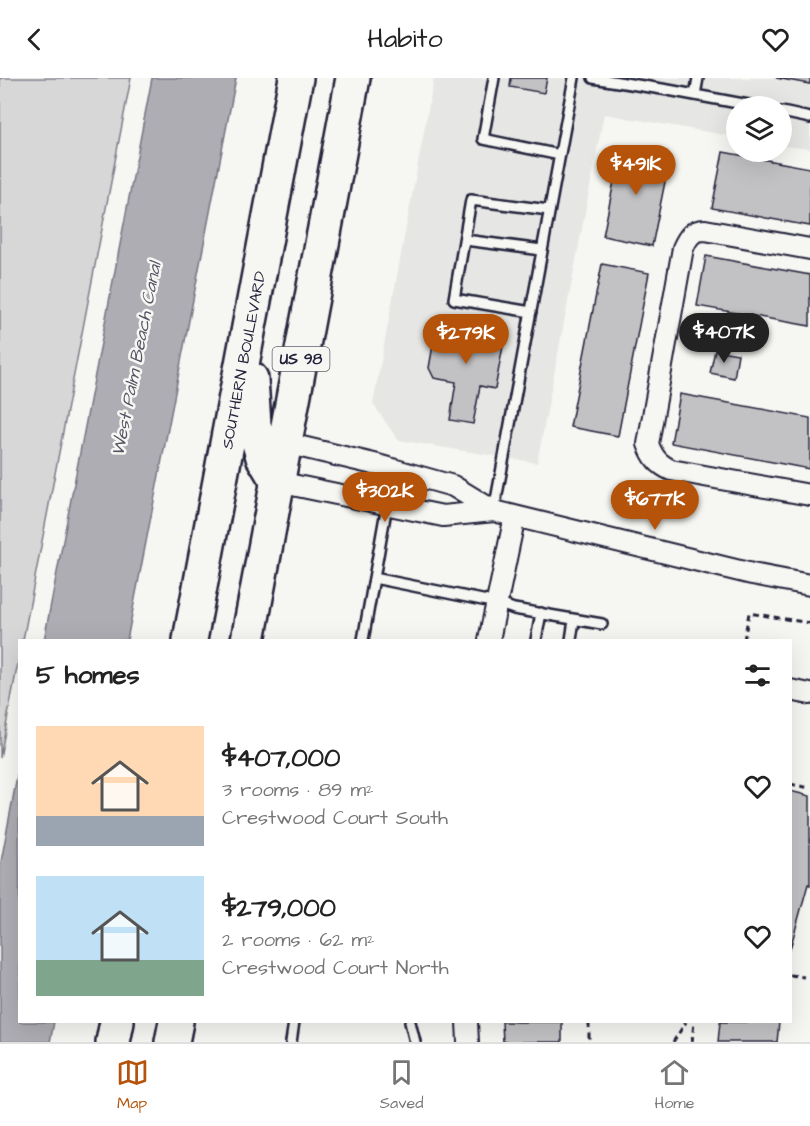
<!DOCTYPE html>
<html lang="en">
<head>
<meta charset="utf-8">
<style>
	:root { --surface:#fff; --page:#f2f2f2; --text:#222; --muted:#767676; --line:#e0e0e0; --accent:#b45309 }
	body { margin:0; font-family:"Architects Daughter",sans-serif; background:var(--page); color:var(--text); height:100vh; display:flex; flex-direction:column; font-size:22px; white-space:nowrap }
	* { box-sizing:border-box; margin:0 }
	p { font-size:20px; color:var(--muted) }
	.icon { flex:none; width:33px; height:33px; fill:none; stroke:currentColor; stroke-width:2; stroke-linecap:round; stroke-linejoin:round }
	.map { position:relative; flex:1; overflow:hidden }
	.panel { position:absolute; left:18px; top:561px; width:774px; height:384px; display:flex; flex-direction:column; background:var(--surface); border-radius:0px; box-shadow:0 6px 24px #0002 }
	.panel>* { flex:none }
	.tools { position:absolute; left:726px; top:18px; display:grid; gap:12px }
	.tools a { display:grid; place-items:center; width:66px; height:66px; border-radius:50%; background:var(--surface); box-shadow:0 6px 24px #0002; font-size:30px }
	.price { position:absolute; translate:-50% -51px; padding:0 14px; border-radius:21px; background:var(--accent); color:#fff; font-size:20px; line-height:39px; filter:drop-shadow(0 2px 3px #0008) }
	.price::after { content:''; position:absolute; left:50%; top:36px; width:18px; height:14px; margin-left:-9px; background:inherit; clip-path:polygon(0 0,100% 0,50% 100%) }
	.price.selected { background:#222; color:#fff }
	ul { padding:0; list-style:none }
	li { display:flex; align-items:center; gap:18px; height:150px; padding:0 18px }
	li span { display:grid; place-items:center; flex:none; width:168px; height:120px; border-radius:0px; color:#555 }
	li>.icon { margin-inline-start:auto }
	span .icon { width:72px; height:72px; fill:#fffc; stroke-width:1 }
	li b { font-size:26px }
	h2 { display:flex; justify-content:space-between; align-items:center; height:72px; padding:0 18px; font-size:26px }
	header { display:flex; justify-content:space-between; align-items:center; height:78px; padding:0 18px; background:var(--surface); font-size:27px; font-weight:600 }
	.menu { display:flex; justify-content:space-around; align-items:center; height:84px; border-top:2px solid var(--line); background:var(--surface); font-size:16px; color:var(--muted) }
	.menu a { display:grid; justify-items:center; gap:3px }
	.menu .selected { color:var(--accent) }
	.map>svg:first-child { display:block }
	.built { fill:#e6e6e4 }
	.green { fill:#d7d7d7; stroke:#7c7c89; stroke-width:1.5 }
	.water { fill:#adadb3; stroke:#757583; stroke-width:1.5 }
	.building { fill:#c2c2c4; stroke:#22223b; stroke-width:1.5 }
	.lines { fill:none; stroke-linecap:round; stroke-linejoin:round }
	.lane-casing { stroke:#22223b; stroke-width:14 }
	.street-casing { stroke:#22223b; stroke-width:24 }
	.highway-casing { stroke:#22223b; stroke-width:38 }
	.path { stroke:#22223b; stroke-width:3; stroke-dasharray:6 4.5; stroke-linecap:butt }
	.lane { stroke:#f6f6f2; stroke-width:9 }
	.street { stroke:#f6f6f2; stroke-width:20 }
	.highway { stroke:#f6f6f2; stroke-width:33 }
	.labels { text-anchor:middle; stroke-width:5; stroke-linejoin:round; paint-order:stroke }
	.shield { fill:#f6f6f2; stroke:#626272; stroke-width:1.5 }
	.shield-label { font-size:15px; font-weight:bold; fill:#22223b }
	.street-label { font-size:16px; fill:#22223b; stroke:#f6f6f2 }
	.water-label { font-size:18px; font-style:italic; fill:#535365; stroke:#f6f6f2 }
</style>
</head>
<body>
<header><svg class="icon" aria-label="back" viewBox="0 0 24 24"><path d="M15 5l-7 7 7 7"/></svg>Habito<svg class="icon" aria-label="heart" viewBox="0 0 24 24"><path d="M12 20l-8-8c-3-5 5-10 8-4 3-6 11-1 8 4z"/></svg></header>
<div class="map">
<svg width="810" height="964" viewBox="0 0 810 964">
	<rect width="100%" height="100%" fill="#f6f6f2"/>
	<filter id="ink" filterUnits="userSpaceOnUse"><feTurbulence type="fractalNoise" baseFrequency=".0167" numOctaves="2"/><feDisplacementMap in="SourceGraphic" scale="12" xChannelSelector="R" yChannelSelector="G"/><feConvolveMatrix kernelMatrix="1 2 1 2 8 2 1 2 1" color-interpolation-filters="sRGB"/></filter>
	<g filter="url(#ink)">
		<!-- built -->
		<path class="built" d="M 434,0 L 810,0 L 810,71 L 782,68 L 782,28 L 736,28 L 736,59 L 604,36 L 537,385 L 398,362 L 373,326 Z"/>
		<!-- green -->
		<path class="green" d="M 0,0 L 131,0 L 23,562 L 20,562 L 19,579 L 0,680 Z"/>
		<!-- water -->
		<path class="water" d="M 152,0 L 236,0 L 127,562 L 44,562 Z
			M 19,688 L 20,944 L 54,944 L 50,964 L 0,964 L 0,789 Z"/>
		<!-- building -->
		<path class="building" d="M 511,0 L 547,0 L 544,15 L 510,9 Z
			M 776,0 L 810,0 L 810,6 Z
			M 621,69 L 670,79 L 652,168 L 603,158 Z
			M 723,74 L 810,90 L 810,148 L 712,130 Z
			M 706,178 L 810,197 L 810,248 L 697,228 Z
			M 602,186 L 649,195 L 618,358 L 570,349 Z
			M 437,245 L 505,257 L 495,311 L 480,308 L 473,346 L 450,342 L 456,304 L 434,300 L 429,290 Z
			M 715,272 L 738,276 L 734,300 L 710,295 Z
			M 680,316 L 810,340 L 810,391 L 671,365 Z
			M 790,713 L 810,718 L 810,807 L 808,806 L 790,871 Z
			M 502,944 L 562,944 L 562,964 L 503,964 Z
			M 720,944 L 779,944 L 777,964 L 718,964 Z"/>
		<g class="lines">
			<!-- lane casing -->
			<g class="lane-casing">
				<path id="lane" d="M 494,0 L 483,61 L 560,77
					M 593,0 L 668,12 L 754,28
					M 695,17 L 698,0
					M 782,34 L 810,40
					M 465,162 L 542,172
					M 531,234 L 454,221 L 471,122 L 549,132
					M 494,433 L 574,0
					M 374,500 L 497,525 L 514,531 L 602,546
					M 363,562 L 387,427
					M 536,562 L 541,535
					M 571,562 L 574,542
					M 410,944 L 415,964
					M 291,964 L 294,944"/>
			</g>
			<!-- street casing -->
			<g class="street-casing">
				<path id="street" d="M 810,171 L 705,152 C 692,152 688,159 683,170 L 648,366 C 653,379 658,386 671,392 L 810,417
					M 285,365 L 378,387 L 453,408 L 494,433 L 752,496 L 810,507
					M 278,404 L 443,438 L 494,433
					M 489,562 L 515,438
					M 790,612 L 810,616
					M 467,944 L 468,964"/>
			</g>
			<!-- highway casing -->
			<g class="highway-casing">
				<g id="highway">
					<path d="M 251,301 L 254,347 L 263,379 L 278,404"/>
					<path id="s1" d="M 190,562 L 296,0"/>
					<path d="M 248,562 L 353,0"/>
					<path d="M 113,964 L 117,944"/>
					<path d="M 172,964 L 176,944"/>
				</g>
			</g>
			<!-- path -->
			<path class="path" d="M 744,562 L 749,535 L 810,545
				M 790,706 L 810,710
				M 790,897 L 804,899
				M 589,944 L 589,964
				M 673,964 L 686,944
				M 692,964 L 694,944"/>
			<!-- lane -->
			<use href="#lane" class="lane"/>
			<!-- street -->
			<use href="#street" class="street"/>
			<!-- highway -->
			<use href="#highway" class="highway"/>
		</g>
	</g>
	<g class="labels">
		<!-- shield labels -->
		<rect class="shield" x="272.5" y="269" width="57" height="24" rx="4.5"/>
		<g class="shield-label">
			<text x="301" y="286">US 98</text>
		</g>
		<!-- street labels -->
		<g class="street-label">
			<text dy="6" stroke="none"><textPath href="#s1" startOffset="285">SOUTHERN BOULEVARD</textPath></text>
		</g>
		<!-- water labels -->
		<g class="water-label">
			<text transform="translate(136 281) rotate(-79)" y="6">West Palm Beach Canal</text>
		</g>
	</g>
</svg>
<div class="tools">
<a><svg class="icon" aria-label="layers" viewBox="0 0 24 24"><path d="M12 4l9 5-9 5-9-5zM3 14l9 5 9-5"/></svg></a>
</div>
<b class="price" style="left:636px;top:118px">$491K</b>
<b class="price selected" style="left:724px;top:286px">$407K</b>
<b class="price" style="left:466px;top:287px">$279K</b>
<b class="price" style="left:385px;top:445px">$302K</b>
<b class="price" style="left:655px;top:453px">$677K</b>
<section class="panel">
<h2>5 homes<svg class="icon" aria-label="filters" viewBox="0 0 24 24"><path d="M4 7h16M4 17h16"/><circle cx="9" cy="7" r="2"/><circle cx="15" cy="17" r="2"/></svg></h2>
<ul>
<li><span style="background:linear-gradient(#ffd9b3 75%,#9aa5b1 0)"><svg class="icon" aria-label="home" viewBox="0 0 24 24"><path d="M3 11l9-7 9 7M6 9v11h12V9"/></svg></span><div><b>$407,000</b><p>3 rooms · 89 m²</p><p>Crestwood Court South</p></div><svg class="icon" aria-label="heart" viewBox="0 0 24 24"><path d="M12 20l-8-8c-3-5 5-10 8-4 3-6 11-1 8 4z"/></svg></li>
<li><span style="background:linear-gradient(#bfe0f5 70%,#7fa58c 0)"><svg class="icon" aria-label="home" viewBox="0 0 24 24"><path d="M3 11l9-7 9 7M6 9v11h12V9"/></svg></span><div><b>$279,000</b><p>2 rooms · 62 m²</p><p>Crestwood Court North</p></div><svg class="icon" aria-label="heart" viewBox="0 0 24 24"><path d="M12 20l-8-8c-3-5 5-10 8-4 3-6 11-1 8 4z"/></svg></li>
</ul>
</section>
</div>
<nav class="menu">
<a class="selected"><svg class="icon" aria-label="map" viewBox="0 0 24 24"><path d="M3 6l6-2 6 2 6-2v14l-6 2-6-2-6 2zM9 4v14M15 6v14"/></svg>Map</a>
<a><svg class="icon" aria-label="saved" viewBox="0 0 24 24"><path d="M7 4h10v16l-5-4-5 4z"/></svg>Saved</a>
<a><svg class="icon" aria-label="home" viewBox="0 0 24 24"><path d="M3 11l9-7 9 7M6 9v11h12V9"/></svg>Home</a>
</nav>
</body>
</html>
